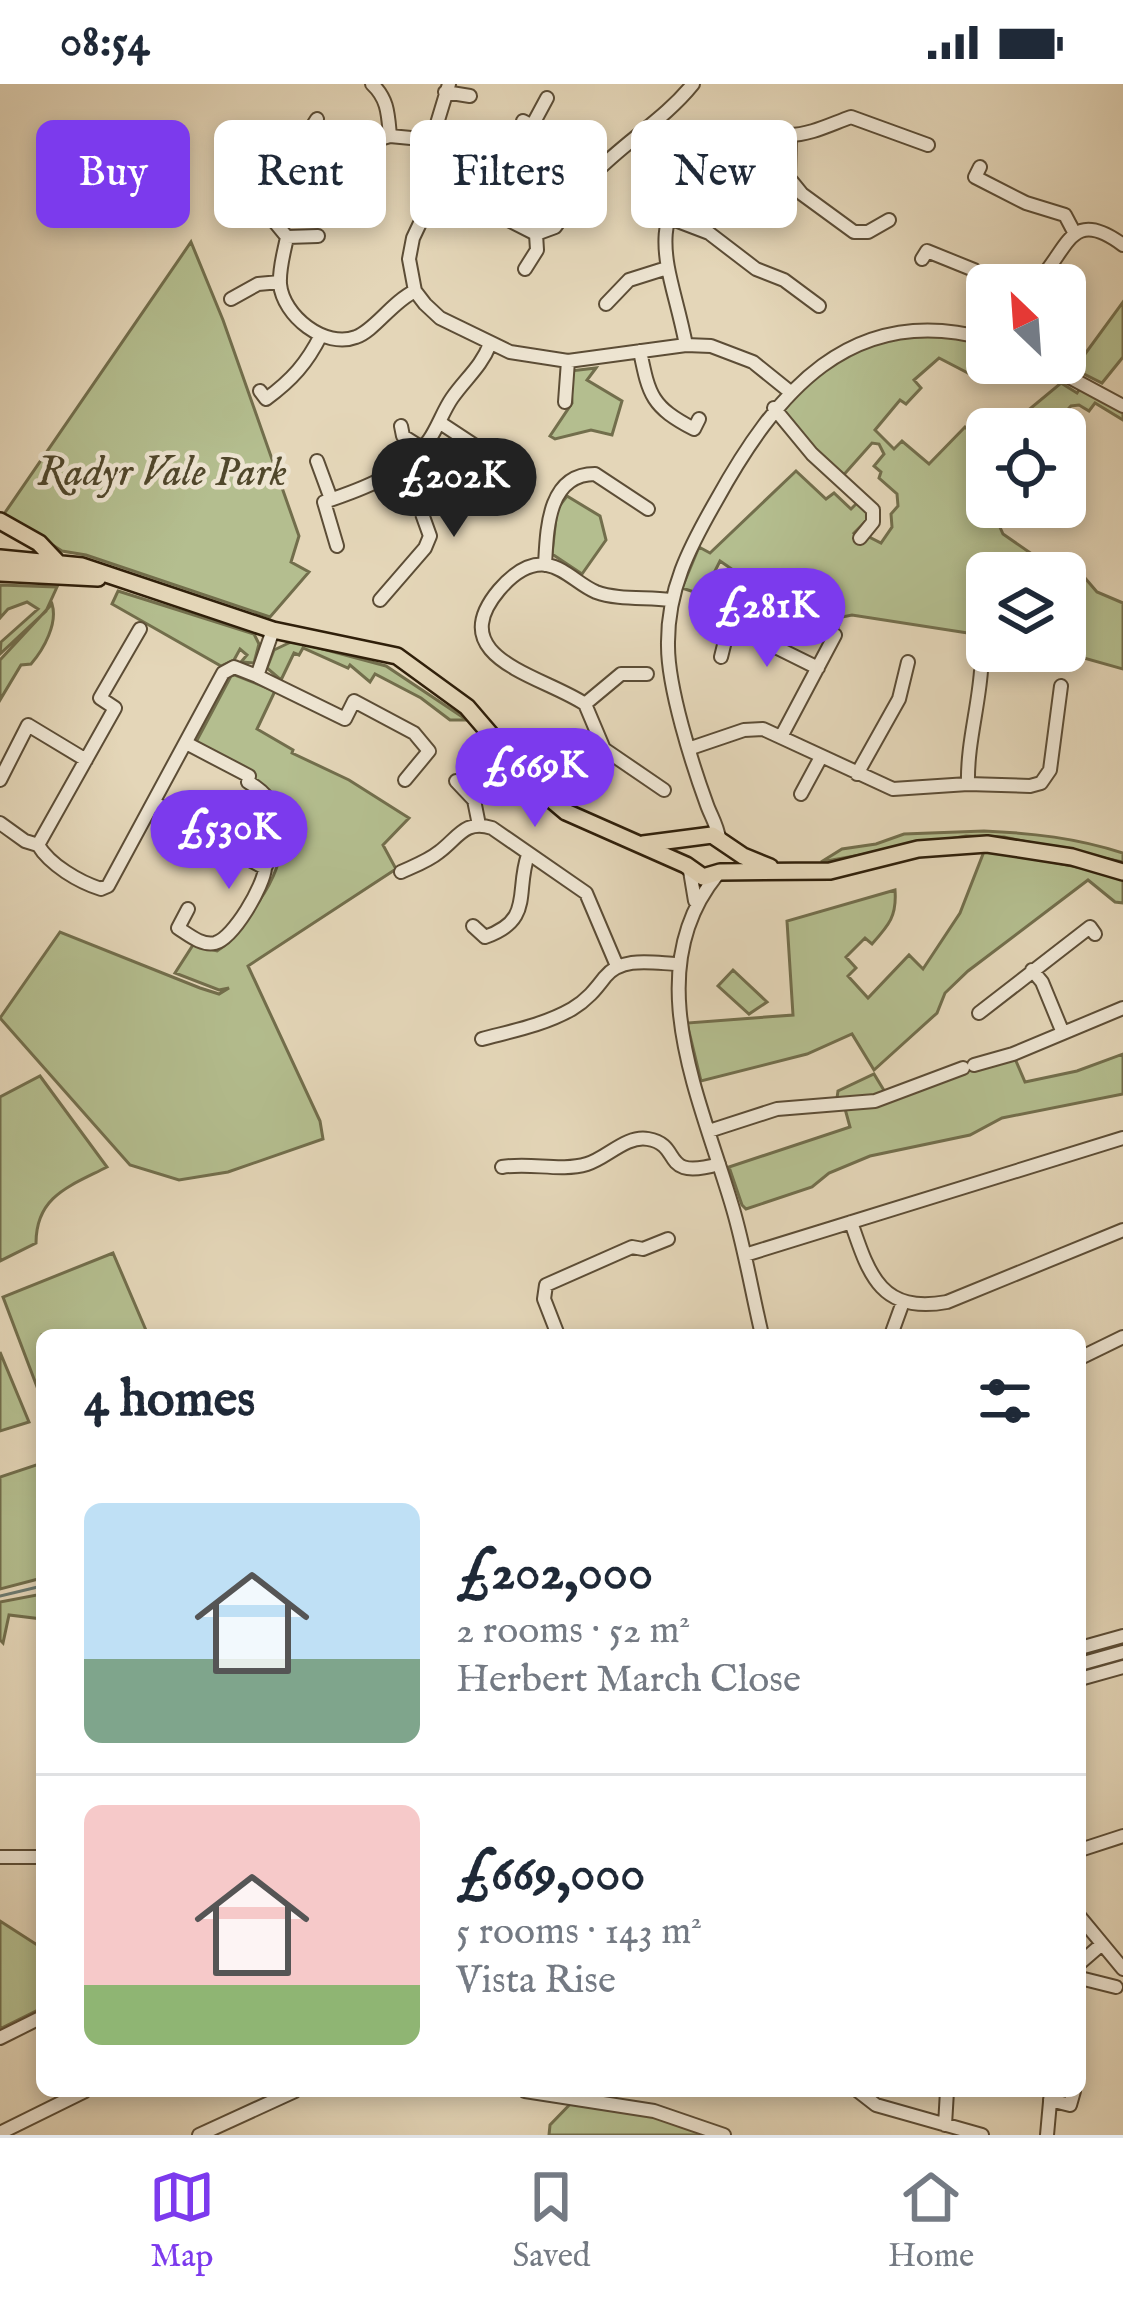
<!DOCTYPE html>
<html lang="en">
<head>
<meta charset="utf-8">
<style>
	:root { --surface:#fff; --page:#f6f6f7; --text:#1f2937; --muted:#747a83; --line:#e0e1e3; --accent:#7c3aed }
	body { margin:0; font-family:"IM FELL English",serif; background:var(--page); color:var(--text); height:100vh; display:flex; flex-direction:column; font-size:45px; white-space:nowrap }
	* { box-sizing:border-box; margin:0 }
	p { font-size:39px; color:var(--muted) }
	.icon { flex:none; width:66px; height:66px; fill:none; stroke:currentColor; stroke-width:2; stroke-linecap:round; stroke-linejoin:round }
	.map { position:relative; flex:1; overflow:hidden }
	.panel { position:absolute; left:36px; top:1245px; width:1050px; height:768px; display:flex; flex-direction:column; background:var(--surface); border-radius:18px; box-shadow:0 6px 18px #0003 }
	.panel>* { flex:none }
	.top-card { position:absolute; left:36px; top:36px; width:1053px; height:108px; display:flex; gap:24px }
	.needle { width:78px; rotate:335deg }
	.controls { position:absolute; left:966px; top:180px; display:grid; gap:24px }
	.controls a { display:grid; place-items:center; width:120px; height:120px; border-radius:18px; background:var(--surface); box-shadow:0 6px 18px #0003; font-size:60px }
	.price { position:absolute; translate:-50% -102px; padding:0 27px; border-radius:42px; background:var(--accent); color:#fff; font-size:39px; line-height:78px; filter:drop-shadow(0 3px 6px #0008) }
	.price::after { content:''; position:absolute; left:50%; top:72px; width:36px; height:27px; margin-left:-18px; background:inherit; clip-path:polygon(0 0,100% 0,50% 100%) }
	.price.selected { background:#222; color:#fff }
	ul { padding:0; list-style:none }
	li { display:flex; align-items:center; gap:36px; height:300px; padding:0 48px }
	li+li { border-top:3px solid var(--line) }
	li span { display:grid; place-items:center; flex:none; width:336px; height:240px; border-radius:18px; color:#555 }
	li>.icon { margin-inline-start:auto }
	span .icon { width:144px; height:144px; fill:#fffc; stroke-width:1 }
	li b { font-size:51px }
	h2 { display:flex; justify-content:space-between; align-items:center; height:144px; padding:0 48px; font-size:51px }
	.tag { padding:0 42px; border-radius:18px; background:var(--surface); box-shadow:0 6px 18px #0003; font-size:42px; line-height:108px }
	.tag.selected { background:var(--accent); color:#fff }
	.status { display:flex; justify-content:space-between; align-items:center; height:84px; padding:0 60px; background:var(--surface); direction:ltr }
	.status svg { height:33px; fill:currentColor }
	.menu { display:flex; justify-content:space-around; align-items:center; height:168px; border-top:3px solid var(--line); background:var(--surface); font-size:33px; color:var(--muted) }
	.menu a { display:grid; justify-items:center; gap:6px }
	.menu .selected { color:var(--accent) }
	.map>svg:first-child { display:block }
	.green { fill:#b4be8f; stroke:#726e4c; stroke-width:3 }
	.lines { fill:none; stroke-linecap:round; stroke-linejoin:round }
	.stream { stroke:#6d7b71; stroke-width:3 }
	.minor-casing { stroke:#5c4d36; stroke-width:16 }
	.major-casing { stroke:#2f1f0a; stroke-width:20 }
	.minor { stroke:#ede4d1; stroke-width:12 }
	.major { stroke:#e4d6b8; stroke-width:15 }
	.labels { text-anchor:middle; stroke-width:9; stroke-linejoin:round; paint-order:stroke }
	.park-label { font-size:42px; font-style:italic; fill:#50472b; stroke:#ede4d1 }
</style>
</head>
<body>
<div class="status"><b>08:54</b><svg viewBox="0 0 49 12"><path d="M0 12V9h3v3zM5 12V6h3v6zM10 12V3h3v9zM15 12V0h3v12zM26 1h20v11H26zM47 4h2v5h-2z"/></svg></div>
<div class="map">
<svg width="1123" height="2051" viewBox="0 0 1123 2051">
	<rect width="100%" height="100%" fill="#e4d6b8"/>
	<filter id="stains"><feTurbulence type="fractalNoise" baseFrequency=".00167" numOctaves="4"/><feColorMatrix values="0 0 0 0 .2 0 0 0 0 .09 0 0 0 0 .02 0 0 0 .5 -.17"/></filter>
	<radialGradient id="worn" r=".72"><stop offset=".6" stop-color="#630" stop-opacity="0"/><stop offset="1" stop-color="#630" stop-opacity=".3"/></radialGradient>
	<!-- green -->
	<path class="green" d="M 191,158 L 223,236 L 299,452 L 291,478 L 309,488 L 270,533 L 86,471 L 62,467 L 4,430 Z
		M 1123,218 L 1123,273 L 1102,299 L 1074,285 Z
		M 909,248 L 987,255 L 968,289 L 939,274 L 914,296 L 921,304 L 906,320 L 900,316 L 875,346 L 894,365 L 902,357 L 929,380 L 965,343 L 987,362 L 987,417 L 983,429 L 986,432 L 997,423 L 1013,423 L 999,441 L 1003,450 L 1055,486 L 1073,480 L 1097,508 L 1123,519 L 1123,585 L 1059,567 L 1065,567 L 1065,489 L 987,489 L 987,552 L 852,531 L 842,533 L 835,551 L 791,526 L 720,477 L 703,511 L 682,504 L 699,463 L 710,469 L 796,387 L 826,415 L 834,409 L 851,425 L 857,419 L 868,430 L 868,435 L 854,449 L 863,456 L 869,453 L 881,459 L 892,443 L 891,430 L 898,422 L 897,410 L 879,394 L 881,388 L 874,382 L 884,370 L 879,360 L 872,359 L 840,395 L 774,324 L 833,274 Z
		M 596,284 L 587,296 L 622,317 L 612,351 L 591,346 L 555,355 L 550,352 L 572,319 L 570,287 Z
		M 1061,299 L 1077,309 L 1083,300 L 1123,322 L 1123,336 L 1095,319 L 1089,327 L 1079,321 L 1071,322 L 1050,345 L 1024,345 L 1020,333 Z
		M 567,412 L 600,432 L 606,456 L 582,490 L 552,470 L 557,425 Z
		M 0,501 L 57,503 L 46,527 L 0,570 L 1,558 L 38,525 L 27,518 L 8,525 L 0,534 Z
		M 118,507 L 254,550 L 259,560 L 254,579 L 241,578 L 247,571 L 240,565 L 234,576 L 221,582 L 112,520 Z
		M 52,520 C 58,539 44,565 31,580 L 21,581 L 0,616 L 0,576 Z
		M 293,557 L 386,582 L 467,636 L 450,636 L 421,614 L 375,590 L 370,598 L 350,581 L 348,584 L 303,564 L 299,571 L 294,569 L 281,596 L 267,584 L 274,566 Z
		M 235,591 L 275,607 L 257,645 L 293,666 L 292,669 L 349,696 L 409,734 L 383,761 L 396,785 L 248,882 L 320,1037 L 323,1055 L 228,1088 L 179,1096 L 130,1081 L 0,934 L 60,848 L 200,904 L 219,910 L 229,904 L 219,906 L 175,889 L 193,861 L 217,867 C 235,856 248,835 259,817 C 289,774 292,730 252,692 C 237,678 213,668 196,658 L 231,592 Z
		M 984,747 C 1033,749 1076,754 1123,769 L 1123,778 L 1004,753 L 966,752 L 821,778 L 842,765 L 876,760 L 904,750 Z
		M 985,765 L 1123,792 L 1123,819 L 1115,818 L 1088,796 L 968,887 L 945,909 L 937,929 L 874,986 L 852,950 L 807,970 L 701,997 L 687,939 L 793,931 L 787,837 L 895,806 C 897,832 889,841 872,860 L 865,854 L 846,873 L 856,884 L 848,892 L 868,914 L 909,871 L 923,885 L 960,829 Z
		M 733,886 L 767,918 L 749,930 L 718,902 Z
		M 1013,970 L 1025,998 L 1077,987 L 1123,970 L 1123,1010 L 1002,1034 L 970,1051 L 870,1072 L 829,1089 L 812,1103 L 746,1125 L 742,1121 L 729,1083 L 850,1043 L 844,1021 L 836,1021 L 838,1007 L 874,990 L 888,1013 L 963,984 Z
		M 40,992 L 107,1083 C 70,1102 36,1112 36,1159 L 0,1177 L 0,1013 Z
		M 113,1169 L 148,1251 L 42,1251 L 42,1316 L 3,1213 Z
		M 0,1268 L 29,1338 L 0,1347 Z
		M 42,1379 L 42,1494 L 0,1505 L 0,1393 Z
		M 42,1510 L 42,1535 L 9,1531 L 3,1559 L 0,1556 L 0,1518 Z
		M 0,1837 L 42,1864 L 42,1924 L 0,1945 Z
		M 576,2014 L 654,2027 L 720,2051 L 549,2051 L 550,2041 Z"/>
	<g class="lines">
		<!-- stream -->
		<path class="stream" d="M 0,1512 L 42,1502"/>
		<!-- minor casing -->
		<g class="minor-casing">
			<path id="minor" d="M 372,0 C 388,15 388,30 390,52
				M 449,0 L 432,56 L 430,118 L 413,154 L 409,175 L 415,207 L 425,220 L 440,234 L 510,268 L 568,277 L 686,261 L 711,262 L 753,278 L 789,307
				M 445,8 L 470,12
				M 533,40 L 547,14
				M 310,47 L 352,63 L 390,52 L 432,56
				M 790,51 L 789,94 L 802,110 L 854,148 L 868,148 L 889,136
				M 303,57 L 317,35
				M 980,83 L 975,93 L 1026,119 L 1065,131 L 1074,148
				M 592,92 C 624,58 664,36 693,0
				M 351,94 L 361,63
				M 430,118 L 481,122 L 536,150 L 555,143 L 592,92 L 558,56 L 523,37
				M 252,122 L 273,136 L 287,153 C 284,169 279,184 280,200 C 283,232 325,265 356,253 C 374,247 392,218 415,207
				M 481,122 L 494,93
				M 667,133 L 709,149 L 756,185 L 784,196 L 819,222
				M 287,153 L 318,152
				M 922,175 L 927,167 L 974,186 L 988,201
				M 525,185 L 537,166 L 536,150
				M 1034,201 C 1068,170 1068,120 1123,161
				M 231,215 L 258,200 L 280,198
				M 606,220 L 629,196 L 667,184
				M 1065,233 L 1069,235 L 1075,226
				M 972,251 L 980,221 L 987,212
				M 686,261 C 671,183 643,149 698,77 C 709,64 724,46 742,45 C 757,44 773,50 789,51 C 810,51 831,40 851,33 L 928,61
				M 640,267 C 649,312 652,323 694,345 L 699,335
				M 1043,279 L 1123,322
				M 260,307 L 266,315 C 292,296 307,279 321,251
				M 565,318 L 568,277
				M 774,324 L 812,370 L 873,426 L 873,438 L 860,454
				M 439,338 L 480,365
				M 401,342 L 403,352 L 422,364
				M 317,377 L 331,415
				M 337,462 L 324,418 C 363,405 404,390 429,356 C 438,343 443,327 452,314 C 466,294 481,283 490,260
				M 545,481 C 547,447 547,390 595,390 L 648,425
				M 380,516 L 425,464 L 430,452 L 421,427 L 399,411 L 388,391
				M 720,531 L 727,549 L 721,573
				M 727,549 L 753,552 L 818,584
				M 257,592 L 345,635 L 354,617 L 414,649 L 429,667 L 405,696
				M 585,620 L 621,590 L 647,590
				M 782,651 L 835,551
				M 186,659 L 249,692
				M 691,664 L 744,646 L 763,645 L 893,705 L 968,700 L 1030,702 L 1041,699 L 1050,686 L 1061,602
				M 857,690 L 899,615 L 908,578
				M 0,696 L 28,641 L 86,676
				M 456,697 L 474,716 L 479,741
				M 248,698 C 284,718 283,751 265,784
				M 968,700 C 967,661 978,626 981,587
				M 664,706 L 604,665 L 585,620 C 541,591 442,574 499,506 C 511,492 527,478 547,481 C 565,484 579,501 596,508 C 617,516 647,513 670,516
				M 801,710 L 821,673
				M 156,719 L 191,745 L 265,784 C 264,801 234,854 215,859 C 202,862 189,851 178,844 L 188,825
				M 0,739 L 25,757 L 38,761
				M 719,754 C 717,741 711,732 707,721 C 692,680 668,604 668,562 C 667,506 689,464 716,417 C 775,310 850,217 987,255
				M 38,761 C 50,781 79,798 101,805 L 108,802 L 223,589 L 234,583 L 257,592 L 273,546
				M 38,761 L 115,624 L 100,614 L 140,545
				M 690,787 L 695,817
				M 401,788 C 414,782 428,777 439,768 C 458,754 465,735 492,744 L 586,809 L 617,882
				M 717,791 C 637,889 702,1018 733,1125 C 745,1166 752,1209 762,1251
				M 473,842 L 485,853 C 534,836 515,808 528,771
				M 1032,886 L 1042,898 L 1063,949
				M 979,929 L 1090,843 L 1095,850
				M 482,955 C 512,947 544,941 572,925 C 587,916 595,906 605,893 C 622,872 653,879 677,880
				M 974,981 L 1013,970 L 1123,924
				M 709,1047 L 777,1025 L 875,1017 L 963,984
				M 502,1083 C 531,1078 560,1088 587,1080 C 607,1074 626,1051 648,1055 C 684,1061 658,1097 719,1080
				M 851,1138 C 869,1191 881,1230 947,1218 L 1123,1146
				M 745,1171 L 1123,1054
				M 558,1251 L 544,1215 L 546,1201 L 632,1163 L 643,1165 L 668,1155
				M 891,1251 L 903,1218
				M 1080,1274 L 1123,1253
				M 1080,1564 L 1123,1552
				M 1080,1580 L 1123,1568
				M 1080,1595 L 1123,1583
				M 1080,1766 L 1123,1752
				M 0,1773 L 42,1773
				M 1080,1833 L 1123,1885
				M 1080,1879 L 1102,1860
				M 1080,1894 L 1116,1903
				M 0,1954 L 42,1933
				M 525,2007 L 654,2027 L 724,2051
				M 858,2007 L 876,2021 L 982,2051
				M 1050,2016 L 1070,2021 L 1074,2007
				M 945,2041 L 947,2007
				M 0,2049 L 85,2007
				M 199,2051 L 295,2007
				M 1047,2051 L 1051,2007"/>
		</g>
		<!-- major casing -->
		<g class="major-casing">
			<path id="major" d="M 0,437 L 39,459 L 57,478
				M 0,474 L 82,482 L 273,546 L 397,572 L 467,623 L 534,701 L 566,728 L 686,781 L 703,793 L 720,788 L 830,787 L 918,765 L 987,760 L 1072,773 L 1123,788
				M 0,489 L 98,494
				M 643,760 L 712,751 L 743,772 L 770,783"/>
		</g>
		<!-- minor -->
		<use href="#minor" class="minor"/>
		<!-- major -->
		<use href="#major" class="major"/>
	</g>
	<g class="labels">
		<!-- park labels -->
		<g class="park-label">
			<text x="162" y="401">Radyr Vale Park</text>
		</g>
	</g>
	<rect width="100%" height="100%" filter="url(#stains)"/>
	<rect width="100%" height="100%" fill="url(#worn)"/>
</svg>
<div class="controls">
<a><svg class="needle" viewBox="-14 -14 28 28"><path d="M0-13l5 13h-10z" fill="#e53935"/><path d="M0 13l5-13h-10z" fill="#747a83"/></svg></a>
<a><svg class="icon" aria-label="locate" viewBox="0 0 24 24"><circle cx="12" cy="12" r="6"/><path d="M12 2v4M12 18v4M2 12h4M18 12h4"/></svg></a>
<a><svg class="icon" aria-label="layers" viewBox="0 0 24 24"><path d="M12 4l9 5-9 5-9-5zM3 14l9 5 9-5"/></svg></a>
</div>
<b class="price selected" style="left:454px;top:456px">£202K</b>
<b class="price" style="left:767px;top:586px">£281K</b>
<b class="price" style="left:535px;top:746px">£669K</b>
<b class="price" style="left:229px;top:808px">£530K</b>
<div class="top-card">
<a class="tag selected">Buy</a>
<a class="tag">Rent</a>
<a class="tag">Filters</a>
<a class="tag">New</a>
</div>
<section class="panel">
<h2>4 homes<svg class="icon" aria-label="filters" viewBox="0 0 24 24"><path d="M4 7h16M4 17h16"/><circle cx="9" cy="7" r="2"/><circle cx="15" cy="17" r="2"/></svg></h2>
<ul>
<li><span style="background:linear-gradient(#bfe0f5 65%,#7fa58c 0)"><svg class="icon" aria-label="home" viewBox="0 0 24 24"><path d="M3 11l9-7 9 7M6 9v11h12V9"/></svg></span><div><b>£202,000</b><p>2 rooms · 52 m²</p><p>Herbert March Close</p></div></li>
<li><span style="background:linear-gradient(#f6c9c9 75%,#8fb573 0)"><svg class="icon" aria-label="home" viewBox="0 0 24 24"><path d="M3 11l9-7 9 7M6 9v11h12V9"/></svg></span><div><b>£669,000</b><p>5 rooms · 143 m²</p><p>Vista Rise</p></div></li>
</ul>
</section>
</div>
<nav class="menu">
<a class="selected"><svg class="icon" aria-label="map" viewBox="0 0 24 24"><path d="M3 6l6-2 6 2 6-2v14l-6 2-6-2-6 2zM9 4v14M15 6v14"/></svg>Map</a>
<a><svg class="icon" aria-label="saved" viewBox="0 0 24 24"><path d="M7 4h10v16l-5-4-5 4z"/></svg>Saved</a>
<a><svg class="icon" aria-label="home" viewBox="0 0 24 24"><path d="M3 11l9-7 9 7M6 9v11h12V9"/></svg>Home</a>
</nav>
</body>
</html>
